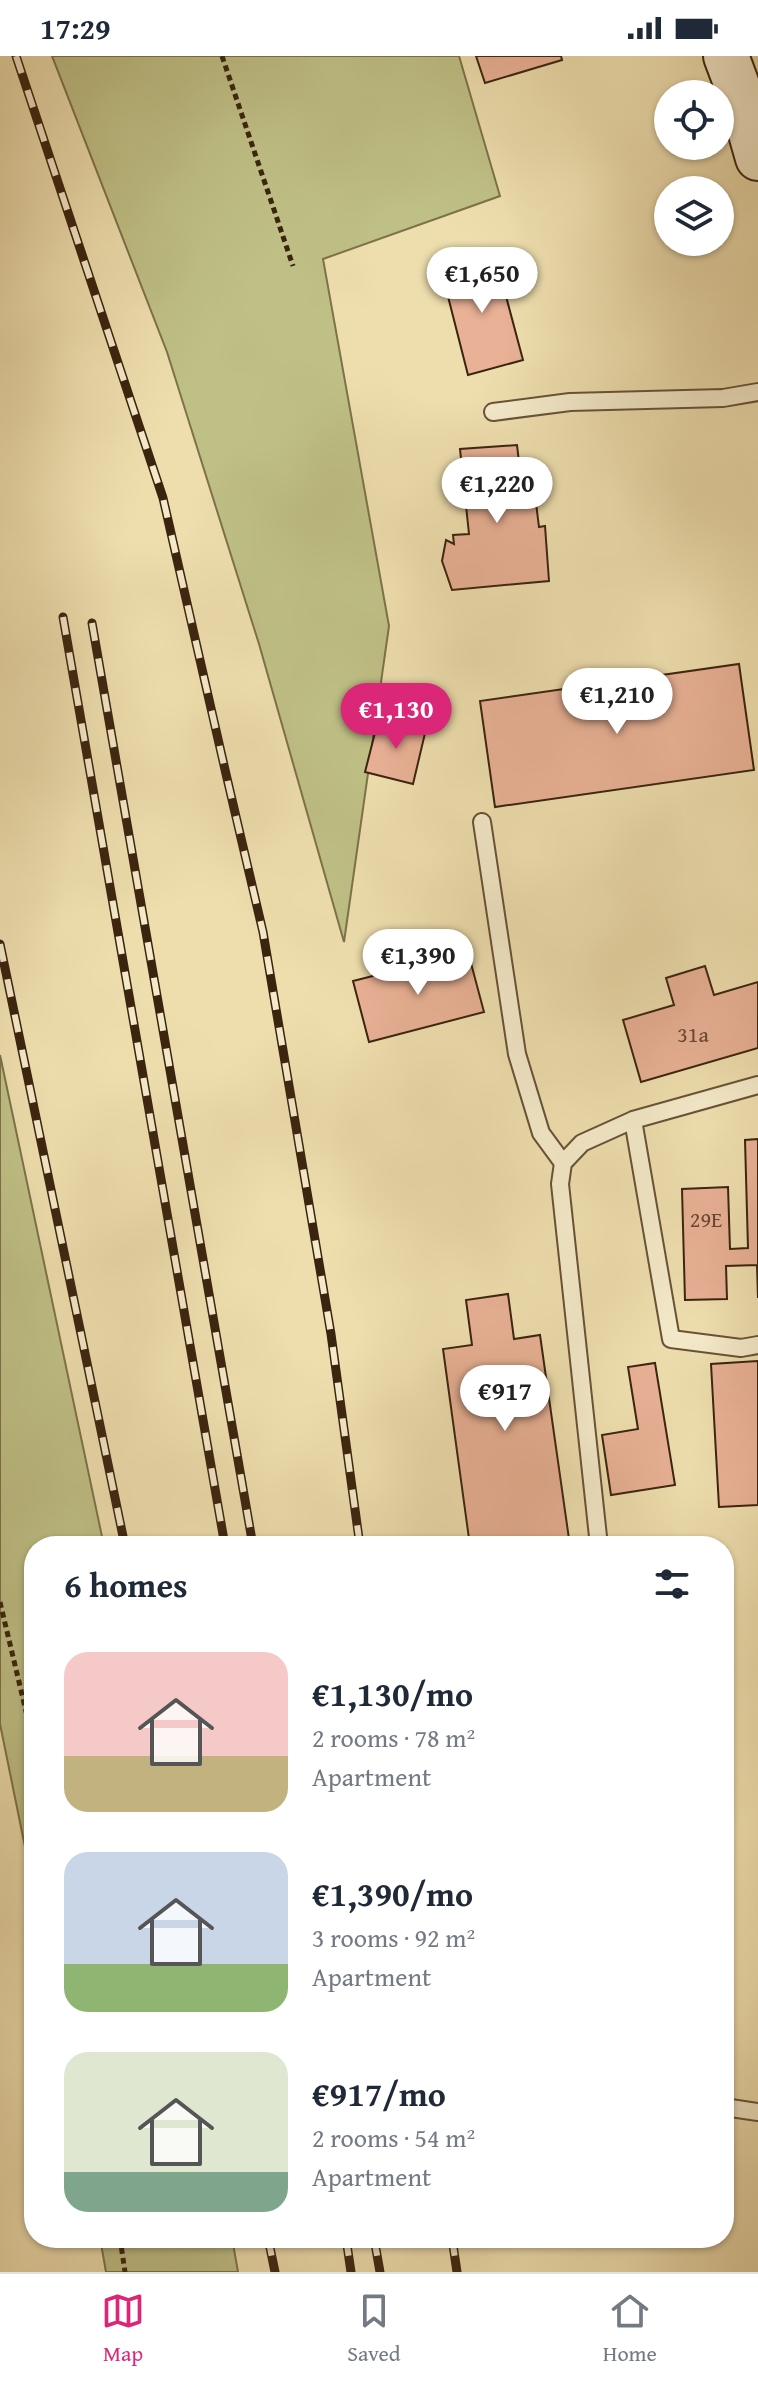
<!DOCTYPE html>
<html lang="en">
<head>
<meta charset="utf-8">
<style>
	:root { --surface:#fff; --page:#f6f6f7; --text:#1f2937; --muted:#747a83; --line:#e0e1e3; --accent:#db2777 }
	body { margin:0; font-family:"Gentium Book Plus",serif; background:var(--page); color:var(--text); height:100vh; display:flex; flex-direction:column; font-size:30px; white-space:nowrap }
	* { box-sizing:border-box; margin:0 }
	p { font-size:26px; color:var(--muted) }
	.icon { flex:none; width:44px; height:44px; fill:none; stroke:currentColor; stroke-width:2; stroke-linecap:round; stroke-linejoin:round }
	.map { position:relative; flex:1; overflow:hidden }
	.side { position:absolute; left:24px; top:1480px; width:710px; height:712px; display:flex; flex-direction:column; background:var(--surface); border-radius:32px; box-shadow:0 2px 6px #0004 }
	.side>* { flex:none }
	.controls { position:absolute; left:654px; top:24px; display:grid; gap:16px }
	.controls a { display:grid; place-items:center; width:80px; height:80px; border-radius:50%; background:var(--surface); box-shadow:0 2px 6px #0004; font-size:40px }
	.price { position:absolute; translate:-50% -68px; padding:0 18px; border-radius:28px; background:#fff; color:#222; font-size:26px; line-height:52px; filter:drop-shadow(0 2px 4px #0008) }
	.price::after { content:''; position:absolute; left:50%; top:48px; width:24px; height:18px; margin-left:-12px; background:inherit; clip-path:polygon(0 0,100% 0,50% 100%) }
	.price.active { background:var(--accent); color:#fff }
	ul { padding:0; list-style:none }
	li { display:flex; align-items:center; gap:24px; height:200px; padding:0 40px }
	li span { display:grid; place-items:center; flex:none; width:224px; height:160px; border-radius:24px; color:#555 }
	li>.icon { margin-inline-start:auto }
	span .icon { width:96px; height:96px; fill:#fffc; stroke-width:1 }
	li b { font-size:34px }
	h2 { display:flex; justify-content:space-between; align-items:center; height:96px; padding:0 40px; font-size:34px }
	.status { display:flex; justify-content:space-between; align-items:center; height:56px; padding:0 40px; background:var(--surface); direction:ltr }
	.status svg { height:22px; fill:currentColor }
	.dock { display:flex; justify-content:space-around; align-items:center; height:112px; border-top:2px solid var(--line); background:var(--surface); font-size:22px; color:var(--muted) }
	.dock a { display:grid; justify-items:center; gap:4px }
	.dock .active { color:var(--accent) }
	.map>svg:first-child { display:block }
	.green { fill:#bfc086; stroke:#7d724a; stroke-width:2 }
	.building { fill:#e9b196; stroke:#3b240f; stroke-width:2 }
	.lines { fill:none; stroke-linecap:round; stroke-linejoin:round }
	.service-casing { stroke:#685237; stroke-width:20 }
	.secondary-casing { stroke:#3b240f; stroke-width:48 }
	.path { stroke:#3b240f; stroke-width:5; stroke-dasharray:6 4; stroke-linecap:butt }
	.service { stroke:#f4eaca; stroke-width:16 }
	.secondary { stroke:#f4eaca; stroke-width:44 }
	.rail-casing { stroke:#3b240f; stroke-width:9 }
	.rail { stroke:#f4eaca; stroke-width:6; stroke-dasharray:18; stroke-linecap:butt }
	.labels { text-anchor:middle; stroke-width:6; stroke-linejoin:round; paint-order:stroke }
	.number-label { font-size:22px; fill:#664731 }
</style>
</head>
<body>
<div class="status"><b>17:29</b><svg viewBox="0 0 49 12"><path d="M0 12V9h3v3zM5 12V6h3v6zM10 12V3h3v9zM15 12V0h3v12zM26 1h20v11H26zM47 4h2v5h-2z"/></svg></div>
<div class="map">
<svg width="758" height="2216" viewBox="0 0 758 2216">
	<rect width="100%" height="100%" fill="#eedeae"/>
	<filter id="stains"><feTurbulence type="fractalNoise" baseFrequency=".0025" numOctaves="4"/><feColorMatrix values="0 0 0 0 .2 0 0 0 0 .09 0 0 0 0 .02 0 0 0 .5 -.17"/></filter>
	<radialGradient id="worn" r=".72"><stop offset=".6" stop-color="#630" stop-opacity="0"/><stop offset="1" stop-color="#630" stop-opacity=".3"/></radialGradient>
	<!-- green -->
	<path class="green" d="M 52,0 L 459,0 L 500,140 L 323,203 L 389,570 L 344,886 L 259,588 L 167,296 Z
		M 0,999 L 104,1490 L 34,1490 L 34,1835 L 0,1668 Z
		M 100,2182 L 232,2182 L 238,2216 L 106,2216 Z"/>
	<!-- building -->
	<path class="building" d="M 476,0 L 561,0 L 562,4 L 485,27 Z
		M 495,199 L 523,304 L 468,319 L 441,213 Z
		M 517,389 L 522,431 L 534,431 L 539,471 L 545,470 L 549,525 L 452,534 L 442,505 L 446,484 L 454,488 L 453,479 L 469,478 L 460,393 Z
		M 739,608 L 754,714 L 495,751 L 480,645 Z
		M 379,661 L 426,673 L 413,728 L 365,716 Z
		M 468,896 L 484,956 L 369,986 L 353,925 Z
		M 705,910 L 714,939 L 758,926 L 758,992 L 641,1026 L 623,964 L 674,949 L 666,922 Z
		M 758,1083 L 758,1242 L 757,1209 L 726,1210 L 727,1243 L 685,1244 L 682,1133 L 728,1131 L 730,1193 L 748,1192 L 745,1084 Z
		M 508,1238 L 514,1283 L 540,1279 L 570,1490 L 470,1490 L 443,1293 L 472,1289 L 466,1244 Z
		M 758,1305 L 758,1449 L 719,1451 L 711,1308 Z
		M 655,1307 L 675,1429 L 611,1439 L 602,1379 L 638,1373 L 628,1311 Z"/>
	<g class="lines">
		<!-- service casing -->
		<g class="service-casing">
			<path id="service" d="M 493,356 L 570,346 L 723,342 L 758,336
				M 482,766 L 517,998 L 541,1077 L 563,1107
				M 633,1064 L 671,1283 L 741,1292 L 758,1289
				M 599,1490 L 560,1128 L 563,1107 L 582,1087 L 633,1064 L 758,1029
				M 724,2051 L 758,2056"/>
		</g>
		<!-- secondary casing -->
		<g class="secondary-casing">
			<path id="secondary" d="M 726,0 L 738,32 L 758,102"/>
		</g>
		<!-- path -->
		<path class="path" d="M 222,0 L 293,210
			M 0,1546 L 34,1689
			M 120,2182 L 125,2216"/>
		<!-- service -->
		<use href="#service" class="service"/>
		<!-- secondary -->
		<use href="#secondary" class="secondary"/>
		<!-- rail casing -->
		<g class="rail-casing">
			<path id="rail" d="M 16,0 L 163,442 L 226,718 L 263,876 L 331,1278 L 360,1490
				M 63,561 L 225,1490
				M 92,567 L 253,1490
				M 0,888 L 125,1490
				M 268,2182 L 275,2216
				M 346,2182 L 351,2216
				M 374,2182 L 380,2216
				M 452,2182 L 457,2216"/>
		</g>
		<!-- rail -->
		<use href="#rail" class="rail"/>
	</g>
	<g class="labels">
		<!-- number labels -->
		<g class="number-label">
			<text x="693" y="986">31a</text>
			<text x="706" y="1171">29E</text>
		</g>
	</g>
	<rect width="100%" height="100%" filter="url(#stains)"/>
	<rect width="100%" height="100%" fill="url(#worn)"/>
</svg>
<div class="controls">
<a><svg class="icon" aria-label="locate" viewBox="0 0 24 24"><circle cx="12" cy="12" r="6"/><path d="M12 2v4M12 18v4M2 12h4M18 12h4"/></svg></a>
<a><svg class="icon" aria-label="layers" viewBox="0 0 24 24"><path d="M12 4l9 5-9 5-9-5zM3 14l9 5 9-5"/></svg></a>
</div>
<b class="price" style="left:482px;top:259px">€1,650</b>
<b class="price" style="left:497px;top:469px">€1,220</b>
<b class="price" style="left:617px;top:680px">€1,210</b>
<b class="price active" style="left:396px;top:695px">€1,130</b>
<b class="price" style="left:418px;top:941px">€1,390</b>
<b class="price" style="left:505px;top:1377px">€917</b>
<section class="side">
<h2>6 homes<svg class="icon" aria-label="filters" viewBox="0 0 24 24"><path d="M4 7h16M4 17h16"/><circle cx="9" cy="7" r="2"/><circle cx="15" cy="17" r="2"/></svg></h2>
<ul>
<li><span style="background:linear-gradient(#f6c9c9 65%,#c2b280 0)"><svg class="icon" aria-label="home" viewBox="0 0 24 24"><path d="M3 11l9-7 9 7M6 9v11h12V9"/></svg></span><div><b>€1,130/mo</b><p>2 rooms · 78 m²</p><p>Apartment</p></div></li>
<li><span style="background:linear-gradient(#c9d6e8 70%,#8fb573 0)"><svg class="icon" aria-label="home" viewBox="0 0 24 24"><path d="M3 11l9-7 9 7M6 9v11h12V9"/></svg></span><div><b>€1,390/mo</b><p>3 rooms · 92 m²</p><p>Apartment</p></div></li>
<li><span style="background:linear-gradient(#dfe7d0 75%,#7fa58c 0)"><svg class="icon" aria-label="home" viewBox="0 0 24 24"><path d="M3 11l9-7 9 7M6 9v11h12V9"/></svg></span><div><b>€917/mo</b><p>2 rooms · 54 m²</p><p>Apartment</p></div></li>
</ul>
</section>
</div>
<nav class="dock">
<a class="active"><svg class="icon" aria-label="map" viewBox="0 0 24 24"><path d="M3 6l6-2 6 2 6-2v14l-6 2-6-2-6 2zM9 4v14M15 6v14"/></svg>Map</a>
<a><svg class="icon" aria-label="saved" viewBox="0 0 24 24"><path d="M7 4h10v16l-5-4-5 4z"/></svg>Saved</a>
<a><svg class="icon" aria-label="home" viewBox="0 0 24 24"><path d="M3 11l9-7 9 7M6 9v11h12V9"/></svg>Home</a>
</nav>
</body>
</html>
